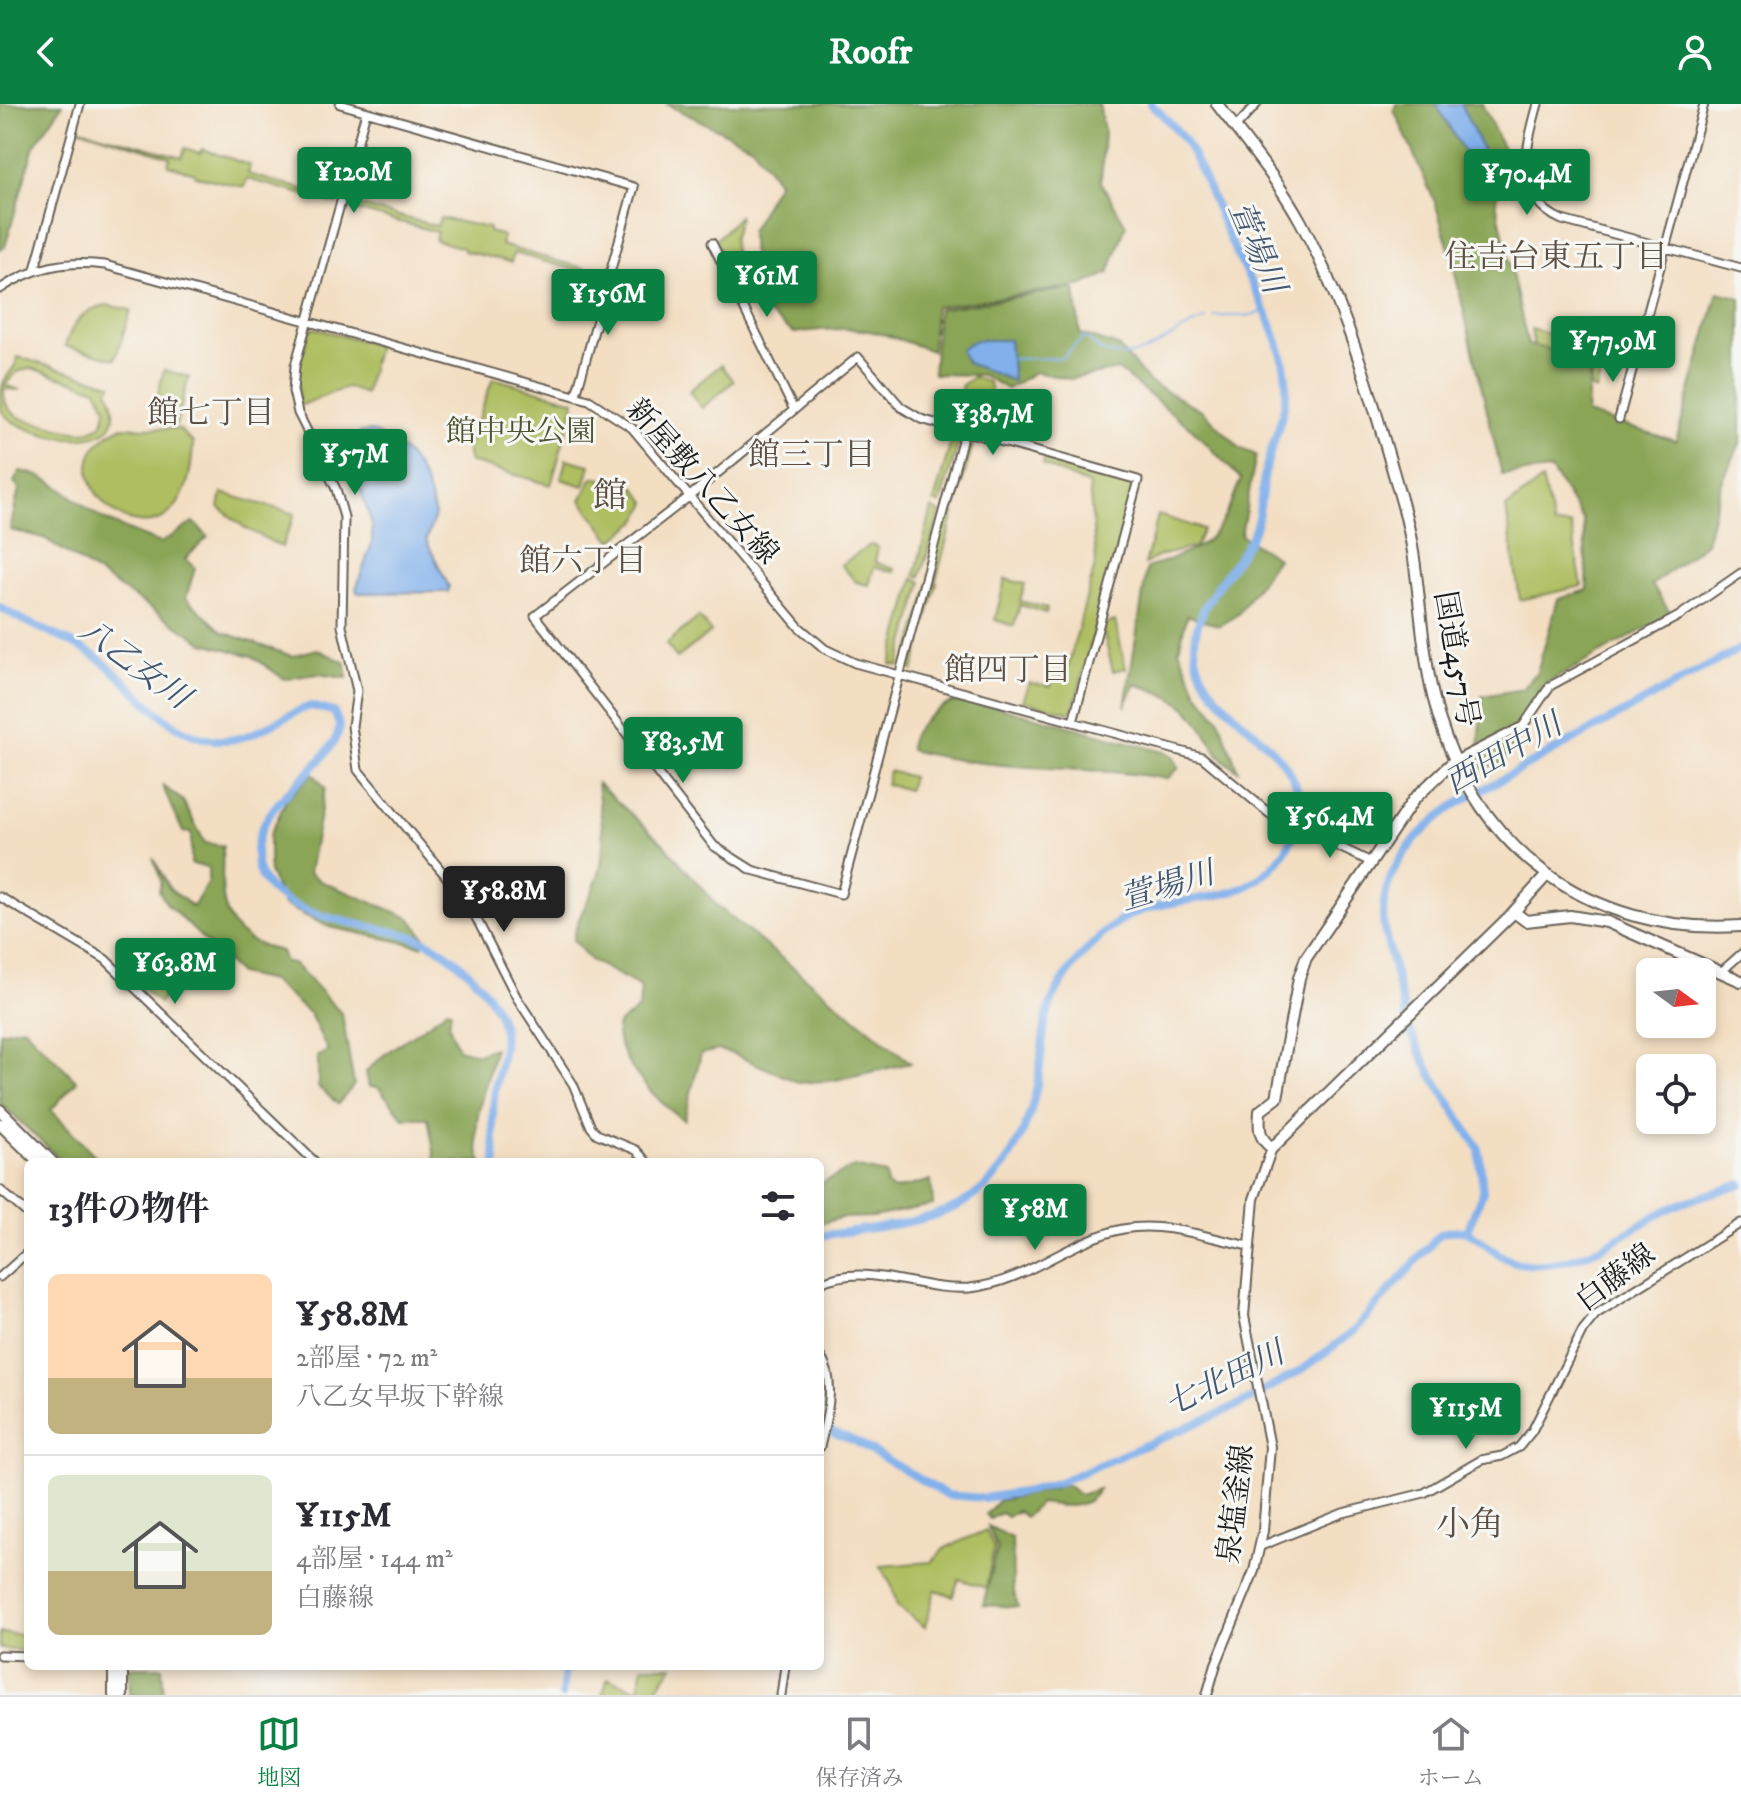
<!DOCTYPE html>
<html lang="ja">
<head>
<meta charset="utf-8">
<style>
	:root { --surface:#fff; --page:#f2f2f3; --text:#2b2b33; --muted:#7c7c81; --line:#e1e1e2; --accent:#0b8043 }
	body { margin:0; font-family:"IM FELL DW Pica","Noto Serif JP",serif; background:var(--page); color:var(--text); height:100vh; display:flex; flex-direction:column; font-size:30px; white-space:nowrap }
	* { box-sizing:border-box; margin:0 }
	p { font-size:26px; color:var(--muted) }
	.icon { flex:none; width:44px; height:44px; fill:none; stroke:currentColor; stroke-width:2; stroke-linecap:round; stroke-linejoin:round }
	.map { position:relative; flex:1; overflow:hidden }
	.drawer { position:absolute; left:24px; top:1054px; width:800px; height:512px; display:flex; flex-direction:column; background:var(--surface); border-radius:12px; box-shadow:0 4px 12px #0003 }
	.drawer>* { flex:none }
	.needle { width:52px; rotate:105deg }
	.tools { position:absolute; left:1636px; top:854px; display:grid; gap:16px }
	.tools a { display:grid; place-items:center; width:80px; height:80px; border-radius:12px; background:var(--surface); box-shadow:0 4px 12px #0003; font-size:40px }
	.price { position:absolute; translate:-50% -68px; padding:0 18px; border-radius:8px; background:var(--accent); color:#fff; font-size:26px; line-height:52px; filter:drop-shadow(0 2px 4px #0008) }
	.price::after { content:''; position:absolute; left:50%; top:48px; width:24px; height:18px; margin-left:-12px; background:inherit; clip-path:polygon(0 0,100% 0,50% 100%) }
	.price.current { background:#222; color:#fff }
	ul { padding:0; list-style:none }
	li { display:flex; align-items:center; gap:24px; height:200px; padding:0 24px }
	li+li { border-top:2px solid var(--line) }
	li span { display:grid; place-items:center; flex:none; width:224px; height:160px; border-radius:12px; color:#555 }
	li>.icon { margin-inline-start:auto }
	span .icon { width:96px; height:96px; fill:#fffc; stroke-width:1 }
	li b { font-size:34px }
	h2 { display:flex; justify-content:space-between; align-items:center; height:96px; padding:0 24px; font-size:34px }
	header { display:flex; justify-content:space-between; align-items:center; height:104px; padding:0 24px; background:var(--accent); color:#fff; font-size:36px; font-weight:700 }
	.tabs { display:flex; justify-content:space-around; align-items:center; height:112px; border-top:2px solid var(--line); background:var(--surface); font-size:22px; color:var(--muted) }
	.tabs a { display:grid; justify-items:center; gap:4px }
	.tabs .current { color:var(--accent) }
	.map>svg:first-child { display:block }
	.green { fill:#aebe61; stroke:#656d3e; stroke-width:2; fill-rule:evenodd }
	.forest { fill:#8aa557; stroke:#53603a; stroke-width:2 }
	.water { fill:#81b0eb; stroke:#4e6684; stroke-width:2 }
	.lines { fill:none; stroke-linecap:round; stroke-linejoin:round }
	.stream { stroke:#81b0eb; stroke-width:2 }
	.river { stroke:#81b0eb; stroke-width:8 }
	.secondary-casing { stroke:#676056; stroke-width:11 }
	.primary-casing { stroke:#676056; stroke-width:12 }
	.highway-casing { stroke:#676056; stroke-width:14 }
	.secondary { stroke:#fff; stroke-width:7 }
	.primary { stroke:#fff; stroke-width:8 }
	.highway { stroke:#fff; stroke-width:10 }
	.labels { text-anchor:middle; stroke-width:6; stroke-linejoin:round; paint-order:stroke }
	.park-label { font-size:30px; fill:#4f5534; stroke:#f6f6f2 }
	.street-label { font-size:30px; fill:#1c1c1c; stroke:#f6f6f2 }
	.water-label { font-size:32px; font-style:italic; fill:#44576f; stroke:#f6f6f2 }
	.neighbourhood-label { font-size:32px; fill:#5c4f43; stroke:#f6f6f2 }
	.quarter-label { font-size:34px; fill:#5c4f43; stroke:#f6f6f2 }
</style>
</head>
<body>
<header><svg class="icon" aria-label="back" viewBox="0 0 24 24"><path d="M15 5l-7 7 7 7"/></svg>Roofr<svg class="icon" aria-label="person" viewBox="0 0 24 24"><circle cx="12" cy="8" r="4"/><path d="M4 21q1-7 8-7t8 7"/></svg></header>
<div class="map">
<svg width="1741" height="1591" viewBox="0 0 1741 1591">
	<rect width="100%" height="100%" fill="#f6f6f2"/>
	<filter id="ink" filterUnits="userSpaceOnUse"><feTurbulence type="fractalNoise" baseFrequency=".0125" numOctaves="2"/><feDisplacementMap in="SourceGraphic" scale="16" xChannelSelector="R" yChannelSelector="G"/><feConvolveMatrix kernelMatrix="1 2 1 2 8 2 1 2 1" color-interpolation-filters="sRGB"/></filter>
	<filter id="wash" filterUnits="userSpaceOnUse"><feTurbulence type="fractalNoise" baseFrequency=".006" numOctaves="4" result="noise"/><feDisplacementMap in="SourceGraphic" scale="32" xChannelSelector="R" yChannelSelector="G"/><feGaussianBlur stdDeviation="1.8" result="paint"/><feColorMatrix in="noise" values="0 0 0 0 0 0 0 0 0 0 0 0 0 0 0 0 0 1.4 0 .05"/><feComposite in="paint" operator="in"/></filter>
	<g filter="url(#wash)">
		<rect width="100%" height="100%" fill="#f3dec2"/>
		<!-- green -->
		<path class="green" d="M 77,24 L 182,53 L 185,44 L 200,49 L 202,45 L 250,61 L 248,70 L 338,95 L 337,100 L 247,75 L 244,83 L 195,72 L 195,69 L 168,61 L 170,53 Z
			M 346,98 L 437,122 L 440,114 L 489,124 L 489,128 L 503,132 L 501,141 L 608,171 L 607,175 L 514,149 L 511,158 L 463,147 L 463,144 L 435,136 L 437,128 L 345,103 Z
			M 740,111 L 733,135 L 736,169 L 733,171 L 715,137 Z
			M 107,201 L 131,206 L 115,255 L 65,242 C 72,219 83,205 107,201 Z
			M 314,224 L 377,241 L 365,290 L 347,283 L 299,302 L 298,267 L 309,227 Z
			M 1531,225 L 1603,245 L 1606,250 L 1596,287 L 1591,285 L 1591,263 C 1565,253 1555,259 1533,240 Z
			M 18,253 L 112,280 L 108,286 C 145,362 5,333 0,302 C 0,268 13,273 18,253 ZM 31,264 L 97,285 L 106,302 C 106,338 71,328 48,321 C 37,318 21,317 12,308 C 5,302 4,294 4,285 L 20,286 L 5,281 L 17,268 Z
			M 721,261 L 734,277 L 702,304 L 689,287 Z
			M 164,266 L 189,273 L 176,320 L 152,314 Z
			M 973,273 L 988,278 L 991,285 L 978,329 L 952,322 L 962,281 Z
			M 493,274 L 575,297 L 551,381 L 470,358 L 467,346 Z
			M 121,323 L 179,325 L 193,339 C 187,503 21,370 121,323 Z
			M 953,331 L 960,335 L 940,399 L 934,398 Z
			M 969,335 L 974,337 L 955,404 L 948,399 L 965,337 Z
			M 566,355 L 590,361 L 584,382 L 561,375 Z
			M 1044,355 L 1133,378 L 1134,384 L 1073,606 L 1069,608 L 1023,597 L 1029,579 L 1051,582 L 1054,574 L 1061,575 L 1069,559 L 1096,457 L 1089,381 L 1043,361 Z
			M 593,373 L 635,383 L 647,399 L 637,417 L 612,437 L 581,396 Z
			M 1542,376 L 1554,422 L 1571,421 L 1582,482 L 1520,496 L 1506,404 Z
			M 222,389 L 295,410 L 282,443 L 245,424 L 219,403 Z
			M 932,404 L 940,409 L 920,473 L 915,471 Z
			M 949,408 L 954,409 L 936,476 L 929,472 L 946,410 Z
			M 1158,411 L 1203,425 L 1195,443 L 1159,452 L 1145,460 Z
			M 870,441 L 878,443 L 875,458 L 895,465 L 894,468 L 874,463 L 869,481 L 856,478 L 841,461 Z
			M 914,474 L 922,478 L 899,562 L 891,560 Z
			M 1005,475 L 1025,480 L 1020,497 L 1047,504 L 1046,509 L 1020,501 L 1014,522 L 995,516 Z
			M 930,477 L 937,479 L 913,567 L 906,561 Z
			M 699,513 L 711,528 L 677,554 L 666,540 Z
			M 1115,517 L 1126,564 L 1113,567 L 1103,527 L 1105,520 Z
			M 889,667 L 912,673 L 908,686 L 886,680 Z
			M 137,855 L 169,884 L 159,899 L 124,869 Z
			M 986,1426 L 994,1444 L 986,1484 L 959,1475 L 953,1492 L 935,1486 L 925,1523 L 897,1502 L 892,1482 L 880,1462 L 931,1458 L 945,1444 Z
			M 0,1529 L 28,1531 L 28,1547 L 0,1545 Z
			M 643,1562 L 673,1562 L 652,1591 L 602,1591 L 608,1574 L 638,1586 Z"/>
		<!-- forest -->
		<path class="forest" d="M 0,0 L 63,0 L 34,42 L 5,143 L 0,145 Z
			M 666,0 L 1099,0 L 1104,26 L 1101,78 L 1126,121 L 1109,169 L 1083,181 L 935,203 L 932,247 C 872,225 859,220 794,229 L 757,201 L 750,128 L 778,78 L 752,42 Z
			M 1396,0 L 1482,0 L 1506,51 L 1496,98 L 1528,241 L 1590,254 L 1587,310 L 1676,337 L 1718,188 L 1741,194 L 1741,337 L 1721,381 L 1706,439 L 1652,481 L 1671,510 L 1544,581 L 1503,658 L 1478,666 L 1482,592 L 1523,585 L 1537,568 L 1558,495 L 1588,486 L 1583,416 L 1551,366 L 1502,371 L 1451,152 L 1435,98 L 1394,6 Z
			M 1075,184 L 1080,230 L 1118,242 L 1149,278 L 1203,307 L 1240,344 L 1256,351 L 1241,431 L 1277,454 L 1238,510 L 1220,522 L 1187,511 L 1179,545 L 1197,588 L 1219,615 L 1238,666 C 1216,656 1209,631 1195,613 C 1181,595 1156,586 1135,580 L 1125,603 L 1147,464 C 1212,440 1215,439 1241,375 L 1192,325 L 1118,266 L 1070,275 L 1035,268 L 1007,285 L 982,271 L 933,270 L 938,205 Z
			M 20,367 C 54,372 74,397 102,414 C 121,424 141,432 161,439 L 194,418 L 208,433 L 185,455 L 195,464 L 186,494 L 223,528 L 292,552 L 317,545 L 346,559 L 347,574 L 317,570 L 284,575 L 252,552 L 204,539 L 44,434 L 10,426 L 19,385 L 14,378 Z
			M 956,598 L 995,602 L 1164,648 L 1173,652 L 1179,664 L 1167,675 C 1081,660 997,669 910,646 C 906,627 939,600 956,598 Z
			M 313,669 L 325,684 L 309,768 L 320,777 L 410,814 L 425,833 L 422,842 L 329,823 L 284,801 L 269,768 L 269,732 L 287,695 Z
			M 597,679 L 665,741 L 717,802 L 911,959 L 835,976 L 800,979 L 733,950 L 718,946 L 701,950 L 684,1016 C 659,1001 610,949 618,920 L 639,905 L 641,883 L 590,856 L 573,836 C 577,811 591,795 598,772 C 608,743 600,709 597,679 Z
			M 162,681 L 183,697 L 205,739 L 223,742 C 221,798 217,833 281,847 L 285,858 L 295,861 L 342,910 L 354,981 L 338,1000 L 318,983 L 318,952 L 328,947 L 310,910 L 271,877 L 239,870 L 167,800 L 159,787 L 161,777 L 153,753 L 169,784 L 193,803 L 208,778 L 208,763 L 191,760 L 191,729 L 183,728 Z
			M 447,905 L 451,906 L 449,921 L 458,945 L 478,950 L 494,944 C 489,982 466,1020 482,1058 L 431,1058 L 435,1053 L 428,1014 L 404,1014 L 378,983 L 369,983 L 366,968 C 389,941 422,929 447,905 Z
			M 23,923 L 77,977 L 51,1006 L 101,1058 L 63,1058 L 0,999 L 0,928 Z
			M 854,1063 L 886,1070 L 887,1082 L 895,1086 L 931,1076 L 933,1101 L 873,1113 L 840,1114 L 820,1120 L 820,1080 Z
			M 1067,1381 L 1079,1391 L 1099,1385 C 1085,1408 1063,1402 1040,1399 L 1025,1413 L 1017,1407 L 1007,1413 L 1001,1409 L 990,1415 L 986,1410 L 998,1397 Z
			M 988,1422 L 1012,1434 L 1013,1484 L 1018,1503 L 983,1501 L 997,1444 Z
			M 129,1563 L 162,1563 L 164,1591 L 130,1591 Z"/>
		<!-- water -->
		<path class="water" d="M 1436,0 L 1461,0 L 1487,56 L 1471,61 Z
			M 975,236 L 1009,236 L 1013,277 L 967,259 L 960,246 Z
			M 371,327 C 411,344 426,369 435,412 L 426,436 L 449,483 L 448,488 L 358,489 L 356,485 L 372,439 L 372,420 L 359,382 L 355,344 L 359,329 Z"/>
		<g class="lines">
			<!-- stream -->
			<path class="stream" d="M 1214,213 C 1231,210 1247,215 1262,208
				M 1011,255 L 1062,254 L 1084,233 C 1092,236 1096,245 1104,248 C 1145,263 1172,225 1206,215"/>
			<!-- river -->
			<path class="river" d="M 0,503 C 31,524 69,533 99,555 C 144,588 182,656 249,631 C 271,623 289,609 311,602 L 334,608 L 340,623 C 328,666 266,690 257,740 C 243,820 381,817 425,837 C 454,850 489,884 500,914 C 509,938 498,961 495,986 C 491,1010 493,1034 496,1058
				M 1467,1127 L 1483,1088 L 1479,1045 L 1430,968 L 1408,923 L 1384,825 C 1377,771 1414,730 1455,701 L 1741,544
				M 820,1132 C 862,1124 914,1122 953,1104 C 1008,1079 1033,1019 1040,962 C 1043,939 1043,916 1053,895 C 1065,869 1088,842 1110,824 C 1169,776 1252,820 1292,734 C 1332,650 1207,619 1196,552 C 1187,502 1238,466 1255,424 C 1262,405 1261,383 1266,364 C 1273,335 1288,307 1286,276 C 1284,232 1248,176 1230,136 C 1216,104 1204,69 1186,39 C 1176,24 1164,12 1151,0
				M 820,1324 L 855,1337 L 947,1391 L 984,1394 L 1028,1387 L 1059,1378 L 1241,1300 L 1303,1265 L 1353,1228 L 1440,1130 C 1471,1118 1481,1140 1505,1154 C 1517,1161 1534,1161 1547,1160 C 1594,1155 1625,1128 1665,1107 C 1688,1094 1716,1089 1741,1080
				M 562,1591 L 565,1562"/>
		</g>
	</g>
	<g filter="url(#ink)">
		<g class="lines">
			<!-- secondary casing -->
			<g class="secondary-casing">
				<path id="secondary" d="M 340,0 L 634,83 L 576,291
					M 1538,0 C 1526,43 1512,94 1562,116 L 1741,164
					M 366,8 L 295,262 L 293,287 L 298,309 L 336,385 L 344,413 L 342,522 L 357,587 L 352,622 L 358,666 L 469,800 L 517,894 L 573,980 L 591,1023 L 597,1030 L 636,1046 L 647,1058
					M 1235,24 L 1257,0
					M 712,139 L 794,306
					M 35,165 L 80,0
					M 0,185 C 33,163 66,156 105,161 L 589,296 L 632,324 L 799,523 L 825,545 L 855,559 L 1202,653 L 1270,710 L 1371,758
					M 1619,315 L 1704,0
					M 964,329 L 841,790 L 752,766 L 714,742 L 535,512 L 690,392 L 858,253 L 901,303 L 921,315 L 1138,376 L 1073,618
					M 1454,657 L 1523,622 L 1550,582 L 1679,512 L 1741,469
					M 0,793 L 105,855 L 315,1058
					M 1722,867 L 1741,850
					M 0,1086 L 28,1110
					M 0,1173 L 28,1148
					M 820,1179 C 869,1157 919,1188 970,1184 C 1028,1178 1068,1136 1123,1125 C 1165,1117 1208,1134 1249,1142
					M 820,1252 C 838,1276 826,1316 820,1343
					M 1261,1442 L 1343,1409 L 1424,1389 L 1481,1356 L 1502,1352 L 1519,1343 L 1532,1327 L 1583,1226 L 1596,1210 L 1741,1119
					M 0,1551 L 28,1552
					M 781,1591 L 785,1562"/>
			</g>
			<!-- primary casing -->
			<g class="primary-casing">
				<path id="primary" d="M 1207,1591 L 1216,1560 L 1254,1467 L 1263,1427 L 1270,1343 L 1244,1212 L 1254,1095 L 1272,1044"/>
			</g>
			<!-- highway casing -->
			<g class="highway-casing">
				<path id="highway" d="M 1217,0 C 1246,38 1278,76 1301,118 C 1348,206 1376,306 1403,402 C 1421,464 1418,530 1433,592 C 1469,741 1586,832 1741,822
					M 1454,657 L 1414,695 L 1306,854 L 1299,874 L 1277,994 L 1260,1007 C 1259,1024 1258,1034 1272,1044 L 1510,812 L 1547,771
					M 1514,808 L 1526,817 L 1570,812 L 1607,818 L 1741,877
					M 0,1006 L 52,1058
					M 0,1020 L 39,1058
					M 114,1562 L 114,1591
					M 122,1562 L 122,1591"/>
			</g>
			<!-- secondary -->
			<use href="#secondary" class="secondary"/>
			<!-- primary -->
			<use href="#primary" class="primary"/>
			<!-- highway -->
			<use href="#highway" class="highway"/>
		</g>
	</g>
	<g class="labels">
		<!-- park labels -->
		<g class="park-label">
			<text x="521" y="337">館中央公園</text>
		</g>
		<!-- street labels -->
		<g class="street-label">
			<text transform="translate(703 377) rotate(48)" y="10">新屋敷八乙女線</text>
			<text transform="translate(1457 555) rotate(80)" y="10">国道457号</text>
			<text transform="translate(1615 1173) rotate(-37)" y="10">白藤線</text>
			<text transform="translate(1235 1400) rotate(-83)" y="10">泉塩釜線</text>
		</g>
		<!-- water labels -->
		<g class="water-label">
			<text transform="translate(1258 143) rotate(67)" y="11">萱場川</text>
			<text transform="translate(135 559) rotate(36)" y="11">八乙女川</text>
			<text transform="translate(1503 649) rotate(-30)" y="11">西田中川</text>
			<text transform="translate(1167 781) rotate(-17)" y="11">萱場川</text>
			<text transform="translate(1224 1274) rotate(-26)" y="11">七北田川</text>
		</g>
		<!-- neighbourhood labels -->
		<g class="neighbourhood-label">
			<text x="1556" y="163">住吉台東五丁目</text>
			<text x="211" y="319">館七丁目</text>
			<text x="812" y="361">館三丁目</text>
			<text x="583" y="467">館六丁目</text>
			<text x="1008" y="576">館四丁目</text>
		</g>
		<!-- quarter labels -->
		<g class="quarter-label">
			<text x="610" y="402">館</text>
			<text x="1470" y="1431">小角</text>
		</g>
	</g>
</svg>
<div class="tools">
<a><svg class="needle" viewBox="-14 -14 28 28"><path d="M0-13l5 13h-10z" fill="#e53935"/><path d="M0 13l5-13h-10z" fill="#7c7c81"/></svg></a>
<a><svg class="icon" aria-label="locate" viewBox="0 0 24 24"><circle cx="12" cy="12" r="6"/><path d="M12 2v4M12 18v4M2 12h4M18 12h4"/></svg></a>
</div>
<b class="price" style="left:354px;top:111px">¥120M</b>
<b class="price" style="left:1527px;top:113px">¥70.4M</b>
<b class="price" style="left:767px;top:215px">¥61M</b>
<b class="price" style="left:608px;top:233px">¥156M</b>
<b class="price" style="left:1613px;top:280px">¥77.9M</b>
<b class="price" style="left:993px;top:353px">¥38.7M</b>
<b class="price" style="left:355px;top:393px">¥57M</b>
<b class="price" style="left:683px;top:681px">¥83.5M</b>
<b class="price" style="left:1330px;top:756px">¥56.4M</b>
<b class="price current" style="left:504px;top:830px">¥58.8M</b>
<b class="price" style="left:175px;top:902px">¥63.8M</b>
<b class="price" style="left:1035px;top:1148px">¥58M</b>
<b class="price" style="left:1466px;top:1347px">¥115M</b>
<section class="drawer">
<h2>13件の物件<svg class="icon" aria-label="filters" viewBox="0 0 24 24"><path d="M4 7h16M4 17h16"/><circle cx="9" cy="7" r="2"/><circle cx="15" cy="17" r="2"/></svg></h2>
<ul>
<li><span style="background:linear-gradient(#ffd9b3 65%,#c2b280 0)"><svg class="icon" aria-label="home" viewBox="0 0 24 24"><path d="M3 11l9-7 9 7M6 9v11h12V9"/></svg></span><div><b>¥58.8M</b><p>2部屋 · 72 m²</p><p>八乙女早坂下幹線</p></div></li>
<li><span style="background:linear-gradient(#dfe7d0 60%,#c2b280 0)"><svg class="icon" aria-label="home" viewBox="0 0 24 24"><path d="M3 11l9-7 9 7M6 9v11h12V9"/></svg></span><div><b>¥115M</b><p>4部屋 · 144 m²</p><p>白藤線</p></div></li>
</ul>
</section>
</div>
<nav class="tabs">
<a class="current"><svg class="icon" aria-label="map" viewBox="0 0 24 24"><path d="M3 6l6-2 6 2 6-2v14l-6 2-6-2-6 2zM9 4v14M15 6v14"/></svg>地図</a>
<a><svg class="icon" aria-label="saved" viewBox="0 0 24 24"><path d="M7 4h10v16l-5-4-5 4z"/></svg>保存済み</a>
<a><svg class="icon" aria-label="home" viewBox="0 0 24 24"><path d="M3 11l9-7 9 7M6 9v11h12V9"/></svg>ホーム</a>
</nav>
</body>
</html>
